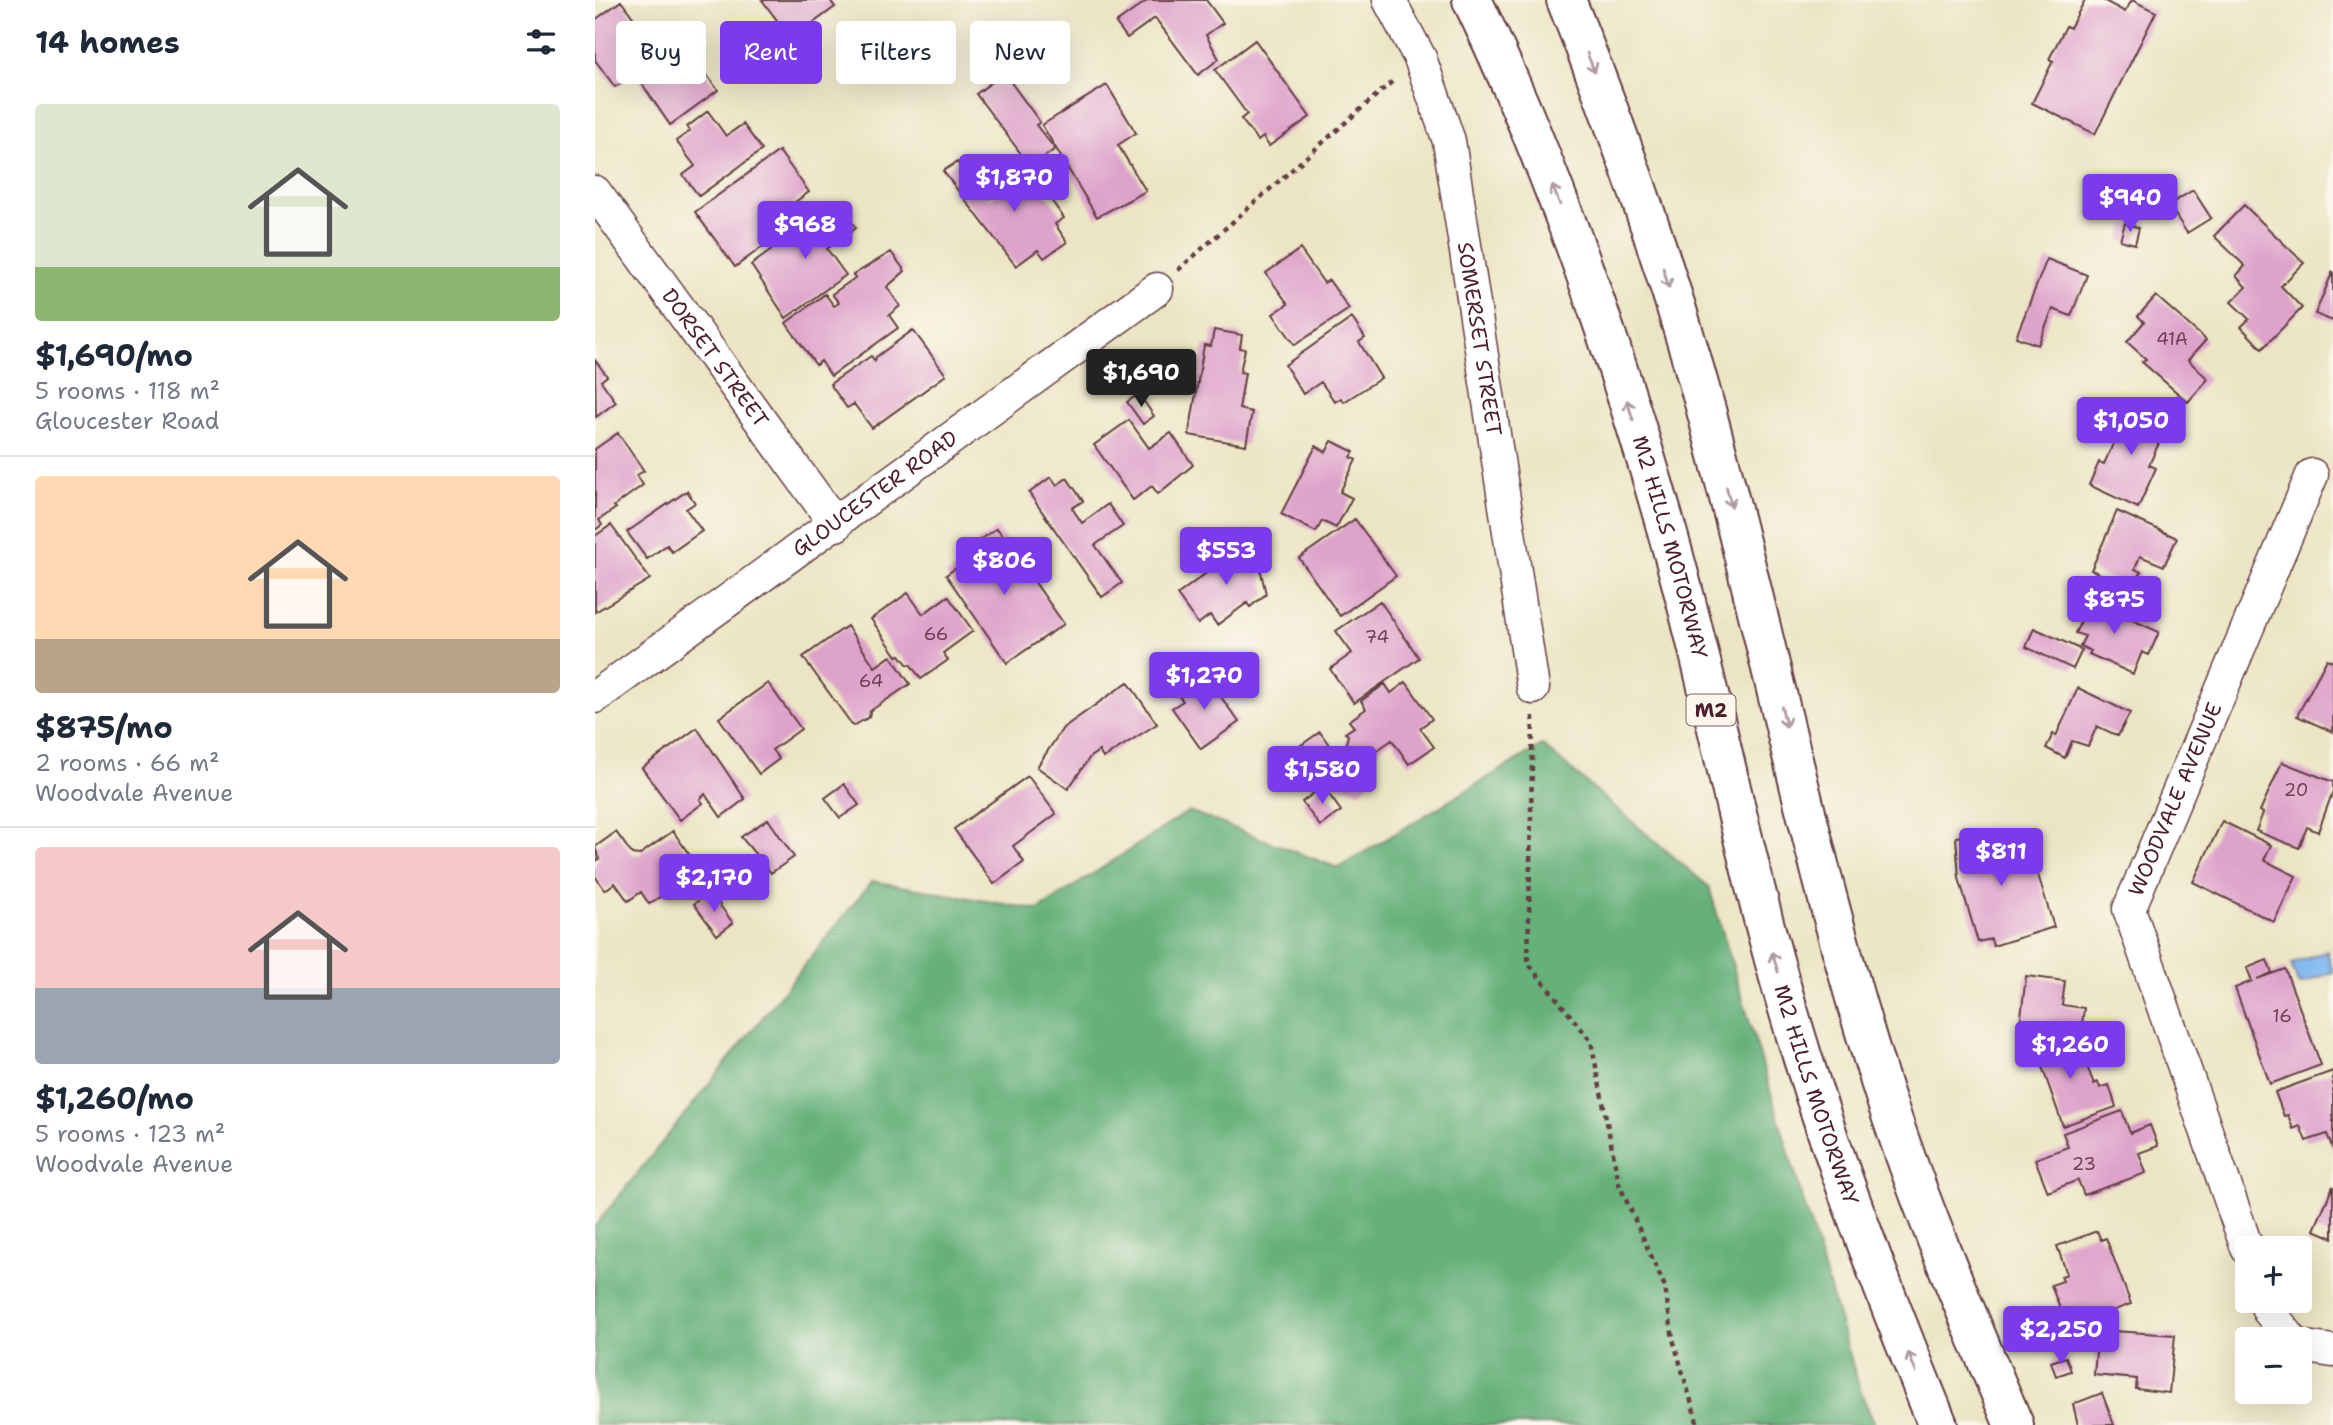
<!DOCTYPE html>
<html lang="en">
<head>
<meta charset="utf-8">
<style>
	:root { --surface:#fff; --page:#f6f6f7; --text:#1f2937; --muted:#747a83; --line:#e0e1e3; --accent:#7c3aed }
	body { margin:0; font-family:"Shantell Sans",sans-serif; background:var(--page); color:var(--text); height:100vh; display:flex; flex-direction:column; font-size:26px; white-space:nowrap }
	* { box-sizing:border-box; margin:0 }
	p { font-size:23px; color:var(--muted) }
	.icon { flex:none; width:38px; height:38px; fill:none; stroke:currentColor; stroke-width:2; stroke-linecap:round; stroke-linejoin:round }
	.map { position:relative; flex:1; overflow:hidden }
	.drawer { display:flex; flex-direction:column; background:var(--surface); width:595px }
	.drawer>* { flex:none }
	.guide { position:absolute; left:21px; top:21px; width:665px; height:63px; display:flex; gap:14px }
	.controls { position:absolute; left:1640px; top:1236px; display:grid; gap:14px }
	.controls a { display:grid; place-items:center; width:77px; height:77px; border-radius:7px; background:var(--surface); box-shadow:0 7px 28px #0002; font-size:35px }
	.price { position:absolute; translate:-50% -60px; padding:0 16px; border-radius:7px; background:var(--accent); color:#fff; font-size:23px; line-height:46px; filter:drop-shadow(0 2px 4px #0008) }
	.price::after { content:''; position:absolute; left:50%; top:42px; width:21px; height:16px; margin-left:-10px; background:inherit; clip-path:polygon(0 0,100% 0,50% 100%) }
	.price.active { background:#222; color:#fff }
	ul { padding:0; list-style:none }
	li { display:grid; align-content:center; gap:14px; height:371px; padding:0 35px }
	li+li { border-top:2px solid var(--line) }
	li span { display:grid; place-items:center; height:217px; border-radius:7px; color:#555 }
	li>.icon { margin-inline-start:auto }
	span .icon { width:126px; height:126px; fill:#fffc; stroke-width:1 }
	li b { font-size:30px }
	h2 { display:flex; justify-content:space-between; align-items:center; height:84px; padding:0 35px; font-size:30px }
	.tag { padding:0 24px; border-radius:7px; background:var(--surface); box-shadow:0 7px 28px #0002; font-size:24px; line-height:63px }
	.tag.active { background:var(--accent); color:#fff }
	main { display:flex; flex:1; min-height:0 }
	.map>svg:first-child { display:block }
	.forest { fill:#66b17a; stroke:#586852; stroke-width:2 }
	.water { fill:#7fb7ef; stroke:#646b8d; stroke-width:2 }
	.building { fill:#dea3cb }
	.lines { fill:none; stroke-linecap:round; stroke-linejoin:round }
	.street-casing { stroke:#623d42; stroke-width:35 }
	.highway-casing { stroke:#623d42; stroke-width:42 }
	.path { stroke:#623d42; stroke-width:4.5; stroke-dasharray:5 5; stroke-linecap:butt }
	.street { stroke:#fff; stroke-width:32 }
	.highway { stroke:#fff; stroke-width:38 }
	.oneway { stroke:#ae9aa0 }
	.labels { text-anchor:middle; stroke-width:7; stroke-linejoin:round; paint-order:stroke }
	.number-label { font-size:18px; fill:#6f4053 }
	.shield { fill:#fbf7ec; stroke:#7f6065; stroke-width:2 }
	.shield-label { font-size:19px; font-weight:bold; fill:#4a1f2b }
	.street-label { font-size:21px; fill:#4a1f2b; stroke:#fbf7ec }
</style>
</head>
<body>
<main>
<section class="drawer">
<h2>14 homes<svg class="icon" aria-label="filters" viewBox="0 0 24 24"><path d="M4 7h16M4 17h16"/><circle cx="9" cy="7" r="2"/><circle cx="15" cy="17" r="2"/></svg></h2>
<ul>
<li><span style="background:linear-gradient(#dfe7d0 75%,#8fb573 0)"><svg class="icon" aria-label="home" viewBox="0 0 24 24"><path d="M3 11l9-7 9 7M6 9v11h12V9"/></svg></span><div><b>$1,690/mo</b><p>5 rooms · 118 m²</p><p>Gloucester Road</p></div></li>
<li><span style="background:linear-gradient(#ffd9b3 75%,#b9a48a 0)"><svg class="icon" aria-label="home" viewBox="0 0 24 24"><path d="M3 11l9-7 9 7M6 9v11h12V9"/></svg></span><div><b>$875/mo</b><p>2 rooms · 66 m²</p><p>Woodvale Avenue</p></div></li>
<li><span style="background:linear-gradient(#f6c9c9 65%,#9aa5b1 0)"><svg class="icon" aria-label="home" viewBox="0 0 24 24"><path d="M3 11l9-7 9 7M6 9v11h12V9"/></svg></span><div><b>$1,260/mo</b><p>5 rooms · 123 m²</p><p>Woodvale Avenue</p></div></li>
</ul>
</section>
<div class="map">
<svg width="1738" height="1425" viewBox="0 0 1738 1425">
	<rect width="100%" height="100%" fill="#fbf7ec"/>
	<filter id="ink" filterUnits="userSpaceOnUse"><feTurbulence type="fractalNoise" baseFrequency=".0143" numOctaves="2"/><feDisplacementMap in="SourceGraphic" scale="14" xChannelSelector="R" yChannelSelector="G"/><feConvolveMatrix kernelMatrix="1 2 1 2 8 2 1 2 1" color-interpolation-filters="sRGB"/></filter>
	<filter id="wash" filterUnits="userSpaceOnUse"><feTurbulence type="fractalNoise" baseFrequency=".00686" numOctaves="4" result="noise"/><feDisplacementMap in="SourceGraphic" scale="28" xChannelSelector="R" yChannelSelector="G"/><feGaussianBlur stdDeviation="1.57" result="paint"/><feColorMatrix in="noise" values="0 0 0 0 0 0 0 0 0 0 0 0 0 0 0 0 0 1.4 0 .05"/><feComposite in="paint" operator="in"/></filter>
	<g filter="url(#wash)">
		<rect width="100%" height="100%" fill="#ece5c5"/>
		<!-- forest -->
		<path class="forest" d="M 947,745 L 1114,887 L 1266,1393 L 1280,1425 L 0,1425 L 0,1226 L 277,881 L 443,910 L 594,811 L 743,868 Z"/>
		<!-- water -->
		<path class="water" d="M 1732,951 L 1738,972 L 1704,985 L 1696,964 Z"/>
		<g id="blocks">
			<!-- building -->
			<path class="building" d="M 167,0 L 235,0 L 240,7 L 196,39 Z
				M 553,0 L 611,0 L 628,23 L 611,35 L 624,59 L 603,75 L 560,18 L 532,38 L 521,23 Z
				M 1490,0 L 1508,0 L 1530,12 L 1537,0 L 1561,12 L 1500,134 L 1437,103 L 1458,61 L 1454,59 L 1471,26 L 1475,28 Z
				M 26,1 L 64,52 L 84,38 L 123,90 L 75,125 L 41,75 L 20,87 L 0,60 L 0,20 Z
				M 660,40 L 715,117 L 674,146 L 668,137 L 663,141 L 646,119 L 652,114 L 620,70 Z
				M 409,73 L 445,122 L 441,125 L 460,149 L 436,167 L 381,94 Z
				M 512,85 L 541,133 L 523,145 L 551,191 L 502,217 L 447,125 Z
				M 113,111 L 131,136 L 148,124 L 167,150 L 104,196 L 88,175 L 100,166 L 81,141 L 95,131 L 92,127 Z
				M 184,151 L 214,192 L 175,220 L 181,228 L 166,239 L 170,245 L 140,267 L 100,212 Z
				M 362,162 L 394,199 L 434,170 L 469,218 L 460,224 L 472,242 L 449,258 L 443,250 L 421,266 L 348,171 Z
				M 1598,190 L 1616,218 L 1592,233 L 1574,205 Z
				M 242,202 L 261,228 L 232,249 L 251,275 L 191,318 L 156,265 Z
				M 1649,205 L 1709,263 L 1686,286 L 1707,308 L 1667,349 L 1646,327 L 1654,319 L 1636,302 L 1651,287 L 1641,276 L 1650,266 L 1619,236 Z
				M 1530,223 L 1544,228 L 1540,244 L 1525,240 Z
				M 705,249 L 729,283 L 734,280 L 754,309 L 700,345 L 678,314 L 693,304 L 671,273 Z
				M 296,252 L 310,271 L 292,287 L 305,306 L 294,315 L 303,328 L 236,376 L 226,361 L 221,365 L 191,323 L 230,294 L 239,306 L 244,303 L 237,294 L 260,278 L 258,275 Z
				M 1452,259 L 1492,275 L 1476,316 L 1458,309 L 1443,345 L 1421,337 Z
				M 1738,271 L 1738,321 L 1720,314 Z
				M 1561,296 L 1611,340 L 1593,360 L 1613,379 L 1593,402 L 1547,362 L 1551,359 L 1532,342 L 1549,322 L 1543,316 Z
				M 757,318 L 770,338 L 764,342 L 786,378 L 749,402 L 746,398 L 740,402 L 726,382 L 708,394 L 690,365 Z
				M 318,330 L 351,375 L 277,428 L 259,404 L 252,408 L 235,384 L 276,356 L 280,361 L 281,357 Z
				M 619,330 L 647,335 L 645,348 L 650,349 L 645,372 L 650,373 L 644,409 L 657,412 L 651,445 L 594,435 L 609,345 L 616,346 Z
				M 0,360 L 12,376 L 6,381 L 21,402 L 1,417 Z
				M 544,394 L 559,416 L 548,424 L 532,402 Z
				M 1534,401 L 1573,423 L 1554,465 L 1561,468 L 1543,508 L 1494,485 L 1504,462 L 1509,464 L 1529,420 L 1528,414 Z
				M 534,420 L 554,448 L 576,433 L 598,465 L 563,494 L 557,486 L 538,500 L 499,445 Z
				M 23,433 L 49,471 L 42,475 L 48,485 L 19,506 L 21,508 L 4,520 L 7,525 L 0,530 L 0,449 Z
				M 737,441 L 759,452 L 756,457 L 761,460 L 745,492 L 757,498 L 741,528 L 727,521 L 721,532 L 686,514 L 721,446 L 731,452 Z
				M 456,477 L 462,485 L 472,478 L 488,501 L 477,508 L 487,523 L 513,504 L 528,526 L 500,545 L 527,583 L 507,597 L 434,493 Z
				M 92,491 L 100,503 L 91,509 L 107,531 L 77,552 L 72,545 L 52,559 L 32,532 Z
				M 1522,511 L 1582,538 L 1569,566 L 1545,556 L 1540,569 L 1546,572 L 1540,585 L 1535,583 L 1533,586 L 1496,570 Z
				M 760,519 L 801,576 L 745,616 L 704,558 Z
				M 16,525 L 55,579 L 0,612 L 0,536 Z
				M 402,528 L 469,624 L 412,663 L 351,575 L 372,560 L 370,556 L 378,551 L 382,542 Z
				M 658,538 L 671,594 L 655,607 L 652,603 L 622,625 L 615,615 L 603,624 L 582,595 Z
				M 313,593 L 328,614 L 353,596 L 378,631 L 348,653 L 353,660 L 326,679 L 315,664 L 313,665 L 305,655 L 302,656 L 276,619 Z
				M 1491,599 L 1564,632 L 1554,655 L 1547,652 L 1538,674 L 1494,654 L 1496,651 L 1485,646 L 1490,636 L 1480,633 L 1487,619 L 1482,618 Z
				M 785,601 L 824,658 L 759,703 L 735,669 L 757,653 L 741,631 Z
				M 252,626 L 280,667 L 296,656 L 315,684 L 275,711 L 274,717 L 258,726 L 208,657 Z
				M 1439,628 L 1487,650 L 1478,669 L 1431,647 Z
				M 1732,659 L 1738,662 L 1738,732 L 1702,716 Z
				M 610,675 L 644,722 L 606,749 L 577,708 L 588,701 L 583,695 Z
				M 533,682 L 562,724 L 508,758 L 504,751 L 495,757 L 473,789 L 442,767 L 468,728 Z
				M 811,682 L 837,719 L 825,728 L 839,747 L 814,764 L 797,740 L 781,751 L 773,784 L 765,791 L 741,785 L 753,735 L 750,733 L 759,727 L 754,721 L 771,709 L 766,701 L 790,684 L 796,693 Z
				M 173,683 L 206,729 L 177,750 L 184,759 L 164,774 L 124,718 Z
				M 1483,688 L 1535,713 L 1523,736 L 1502,726 L 1493,746 L 1477,741 L 1470,758 L 1451,748 L 1458,734 L 1461,736 Z
				M 102,728 L 150,799 L 126,817 L 110,794 L 105,799 L 108,803 L 85,820 L 47,768 Z
				M 725,732 L 737,749 L 714,765 L 702,748 Z
				M 1687,762 L 1738,782 L 1738,791 L 1723,832 L 1712,827 L 1704,848 L 1661,831 L 1668,813 L 1665,811 Z
				M 433,776 L 461,814 L 418,846 L 429,862 L 399,884 L 359,829 Z
				M 249,784 L 264,805 L 245,818 L 230,798 Z
				M 728,786 L 746,811 L 725,826 L 707,802 Z
				M 173,819 L 199,857 L 176,873 L 146,837 Z
				M 1627,821 L 1676,845 L 1669,860 L 1701,876 L 1679,922 L 1598,882 Z
				M 78,831 L 98,860 L 70,882 L 75,890 L 54,904 L 46,892 L 33,901 L 20,883 L 10,890 L 0,876 L 0,862 L 4,859 L 0,847 L 21,832 L 37,854 L 44,855 Z
				M 1384,831 L 1422,837 L 1429,858 L 1437,855 L 1459,927 L 1398,946 L 1396,939 L 1383,942 L 1364,878 L 1361,837 L 1383,835 Z
				M 115,892 L 138,923 L 122,935 L 99,904 Z
				M 1672,960 L 1677,973 L 1662,979 L 1690,969 L 1726,1065 L 1675,1084 L 1640,988 L 1657,981 L 1652,968 Z
				M 1431,976 L 1470,981 L 1467,1005 L 1489,1008 L 1486,1033 L 1425,1025 Z
				M 1480,1035 L 1499,1084 L 1503,1082 L 1505,1088 L 1514,1085 L 1521,1107 L 1468,1126 L 1445,1061 L 1428,1066 L 1423,1055 Z
				M 1738,1071 L 1738,1150 L 1732,1134 L 1711,1141 L 1705,1126 L 1698,1129 L 1693,1115 L 1689,1116 L 1680,1092 Z
				M 1527,1111 L 1535,1133 L 1555,1125 L 1563,1146 L 1544,1153 L 1551,1173 L 1489,1195 L 1483,1180 L 1453,1192 L 1440,1159 L 1473,1147 L 1468,1133 Z
				M 1738,1186 L 1738,1238 L 1719,1230 Z
				M 1502,1231 L 1506,1240 L 1511,1238 L 1536,1304 L 1482,1324 L 1480,1318 L 1470,1322 L 1456,1285 L 1468,1281 L 1466,1276 L 1472,1274 L 1462,1246 Z
				M 1456,1309 L 1461,1323 L 1447,1328 L 1442,1314 Z
				M 1503,1330 L 1580,1335 L 1574,1393 L 1541,1389 L 1542,1379 L 1499,1375 Z
				M 1471,1357 L 1476,1371 L 1461,1376 L 1456,1362 Z
				M 1507,1393 L 1519,1425 L 1483,1425 L 1478,1404 Z"/>
		</g>
	</g>
	<g filter="url(#ink)">
		<use href="#blocks" fill-opacity="0" stroke="#623d42" stroke-width="2"/>
		<g class="lines">
			<!-- street casing -->
			<g class="street-casing">
				<g id="street">
					<path id="s1" d="M 794,0 L 825,58 L 854,141 L 938,688"/>
					<path id="s2" d="M 0,192 L 241,525"/>
					<path id="s3" d="M 0,697 L 562,289"/>
					<path id="s4" d="M 1652,1248 L 1534,909 L 1717,475"/>
					<path d="M 1670,1300 L 1673,1310 L 1696,1339"/>
					<path d="M 1704,1346 L 1738,1351"/>
				</g>
			</g>
			<!-- highway casing -->
			<g class="highway-casing">
				<g id="highway">
					<path id="s5" d="M 877,0 C 958,167 1019,345 1070,524 C 1109,659 1136,798 1172,934 C 1216,1102 1277,1264 1343,1425"/>
					<path d="M 971,0 C 1032,151 1085,305 1125,463 C 1181,676 1224,894 1292,1103 C 1328,1213 1374,1319 1419,1425"/>
				</g>
			</g>
			<!-- path -->
			<path class="path" d="M 583,270 L 800,79
				M 938,716 L 933,963 L 996,1041 L 1024,1184 L 1070,1287 L 1078,1339 L 1103,1425"/>
			<!-- street -->
			<use href="#street" class="street"/>
			<!-- highway -->
			<use href="#highway" class="highway"/>
		</g>
		<!-- one-way arrows -->
		<defs><path id="oneway-shaft" d="M-6 0H5M1.5-3L5.5 0L1.5 3" fill="none" stroke-width="1.6" stroke-linecap="round" stroke-linejoin="round" transform="scale(1.75)"/></defs>
		<g class="oneway">
			<use href="#oneway-shaft" transform="translate(996 63) rotate(68)"/>
			<use href="#oneway-shaft" transform="translate(961 195) rotate(-112)"/>
			<use href="#oneway-shaft" transform="translate(1071 278) rotate(74)"/>
			<use href="#oneway-shaft" transform="translate(1035 410) rotate(-107)"/>
			<use href="#oneway-shaft" transform="translate(1134 497) rotate(76)"/>
			<use href="#oneway-shaft" transform="translate(1189 717) rotate(76)"/>
			<use href="#oneway-shaft" transform="translate(1180 962) rotate(-107)"/>
			<use href="#oneway-shaft" transform="translate(1317 1362) rotate(-112)"/>
		</g>
	</g>
	<g class="labels">
		<!-- number labels -->
		<g class="number-label">
			<text x="1577" y="345">41A</text>
			<text x="341" y="640">66</text>
			<text x="782" y="643">74</text>
			<text x="276" y="687">64</text>
			<text x="1701" y="796">20</text>
			<text x="1687" y="1022">16</text>
			<text x="1489" y="1170">23</text>
		</g>
		<!-- shield labels -->
		<rect class="shield" x="1091.5" y="694.5" width="49" height="31" rx="5"/>
		<g class="shield-label">
			<text x="1116" y="717">M2</text>
		</g>
		<!-- street labels -->
		<g class="street-label">
			<text dy="7" stroke="none"><textPath href="#s1" startOffset="354">SOMERSET STREET</textPath></text>
			<text dy="7" stroke="none"><textPath href="#s2" startOffset="205">DORSET STREET</textPath></text>
			<text dy="7" stroke="none"><textPath href="#s3" startOffset="346">GLOUCESTER ROAD</textPath></text>
			<text dy="7" stroke="none"><textPath href="#s5" startOffset="583">M2 HILLS MOTORWAY</textPath></text>
			<text dy="7" stroke="none"><textPath href="#s4" startOffset="478">WOODVALE AVENUE</textPath></text>
			<text dy="7" stroke="none"><textPath href="#s5" startOffset="1150">M2 HILLS MOTORWAY</textPath></text>
		</g>
	</g>
</svg>
<div class="controls">
<a>+</a>
<a>−</a>
</div>
<b class="price" style="left:419px;top:214px">$1,870</b>
<b class="price" style="left:1535px;top:234px">$940</b>
<b class="price" style="left:210px;top:261px">$968</b>
<b class="price active" style="left:546px;top:409px">$1,690</b>
<b class="price" style="left:1536px;top:457px">$1,050</b>
<b class="price" style="left:631px;top:587px">$553</b>
<b class="price" style="left:409px;top:597px">$806</b>
<b class="price" style="left:1519px;top:636px">$875</b>
<b class="price" style="left:609px;top:712px">$1,270</b>
<b class="price" style="left:727px;top:806px">$1,580</b>
<b class="price" style="left:1406px;top:888px">$811</b>
<b class="price" style="left:119px;top:914px">$2,170</b>
<b class="price" style="left:1475px;top:1081px">$1,260</b>
<b class="price" style="left:1466px;top:1366px">$2,250</b>
<div class="guide">
<a class="tag">Buy</a>
<a class="tag active">Rent</a>
<a class="tag">Filters</a>
<a class="tag">New</a>
</div>
</div>
</main>
</body>
</html>
